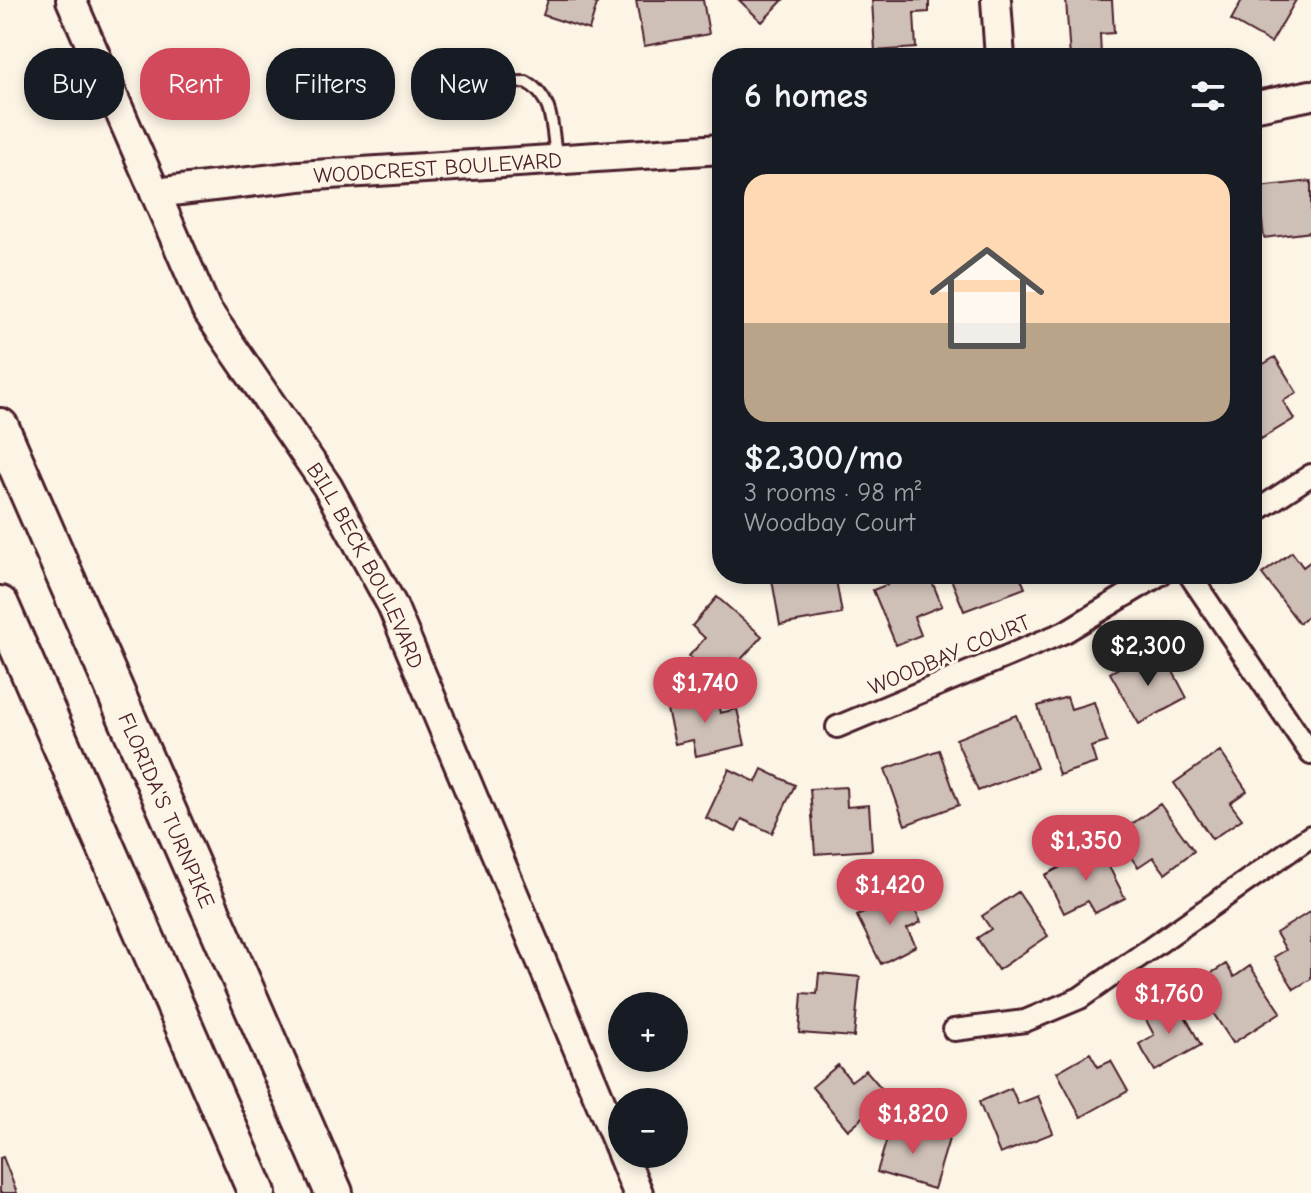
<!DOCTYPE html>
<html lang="en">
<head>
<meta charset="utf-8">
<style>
	:root { --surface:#171b24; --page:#242831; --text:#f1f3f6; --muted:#9ea1a6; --accent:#d1495b }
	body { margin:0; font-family:"Comic Neue",sans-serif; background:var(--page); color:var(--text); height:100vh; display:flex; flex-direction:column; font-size:30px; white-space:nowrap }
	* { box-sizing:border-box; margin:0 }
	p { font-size:26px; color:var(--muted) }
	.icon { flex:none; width:44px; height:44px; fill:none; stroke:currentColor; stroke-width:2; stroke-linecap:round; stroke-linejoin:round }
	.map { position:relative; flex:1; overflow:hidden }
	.panel { position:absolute; left:712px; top:48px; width:550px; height:536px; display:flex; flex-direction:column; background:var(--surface); border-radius:32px; box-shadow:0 4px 12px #0003 }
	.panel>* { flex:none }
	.banner { position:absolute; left:24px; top:48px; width:568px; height:72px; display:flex; gap:16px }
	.buttons { position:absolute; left:608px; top:992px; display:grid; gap:16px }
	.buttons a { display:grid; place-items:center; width:80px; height:80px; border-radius:50%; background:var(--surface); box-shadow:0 4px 12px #0003; font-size:40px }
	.price { position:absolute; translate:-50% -68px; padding:0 18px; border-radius:28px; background:var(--accent); color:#fff; font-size:26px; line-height:52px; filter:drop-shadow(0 2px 4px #0008) }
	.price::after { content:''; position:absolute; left:50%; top:48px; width:24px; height:18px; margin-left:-12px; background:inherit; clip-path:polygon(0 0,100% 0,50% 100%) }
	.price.current { background:#222; color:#fff }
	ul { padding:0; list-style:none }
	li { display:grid; align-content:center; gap:16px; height:424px; padding:0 32px }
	li span { display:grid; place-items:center; height:248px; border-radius:24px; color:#555 }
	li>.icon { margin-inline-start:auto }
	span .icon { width:144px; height:144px; fill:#fffc; stroke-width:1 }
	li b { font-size:34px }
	h2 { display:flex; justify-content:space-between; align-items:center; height:96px; padding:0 32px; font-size:34px }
	.tag { padding:0 28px; border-radius:32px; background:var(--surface); box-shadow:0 4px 12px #0003; font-size:28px; line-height:72px }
	.tag.current { background:var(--accent); color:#fff }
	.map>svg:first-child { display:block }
	.building { fill:#cfc0b7; stroke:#4a1f2b; stroke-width:2 }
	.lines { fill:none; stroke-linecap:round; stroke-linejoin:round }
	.lane-casing { stroke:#4a1f2b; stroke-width:16 }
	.street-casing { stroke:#4a1f2b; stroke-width:26 }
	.secondary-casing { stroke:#4a1f2b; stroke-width:34 }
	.highway-casing { stroke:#4a1f2b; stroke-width:42 }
	.lane { stroke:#fcf5e5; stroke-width:10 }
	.street { stroke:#fcf5e5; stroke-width:20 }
	.secondary { stroke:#fcf5e5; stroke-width:28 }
	.highway { stroke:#fcf5e5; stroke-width:36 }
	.labels { text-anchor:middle; stroke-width:6; stroke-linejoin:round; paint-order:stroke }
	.street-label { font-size:22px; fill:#4a1f2b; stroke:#fcf5e5 }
</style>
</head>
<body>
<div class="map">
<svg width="1311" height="1193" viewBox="0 0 1311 1193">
	<rect width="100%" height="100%" fill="#fcf5e5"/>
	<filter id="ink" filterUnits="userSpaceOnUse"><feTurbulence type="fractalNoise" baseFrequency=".0125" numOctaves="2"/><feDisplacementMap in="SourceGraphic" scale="16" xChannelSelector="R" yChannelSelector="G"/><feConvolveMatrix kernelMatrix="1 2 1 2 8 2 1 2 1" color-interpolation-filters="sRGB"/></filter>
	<g filter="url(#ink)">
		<!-- building -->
		<path class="building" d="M 548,0 L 589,0 L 597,4 L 589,30 L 543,15 Z
			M 636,0 L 703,0 L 709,34 L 644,46 Z
			M 739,0 L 783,0 L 762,22 Z
			M 872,0 L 929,0 L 929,12 L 914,13 L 916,48 L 875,51 Z
			M 1066,0 L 1112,0 L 1114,33 L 1100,34 L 1101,56 L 1070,58 Z
			M 1242,0 L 1296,0 L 1271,43 L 1231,20 Z
			M 1311,181 L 1311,232 L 1264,238 L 1258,187 Z
			M 1275,357 L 1297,393 L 1283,401 L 1294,419 L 1261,439 L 1252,423 L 1252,371 Z
			M 1292,552 L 1303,567 L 1311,561 L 1311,614 L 1299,623 L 1262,574 Z
			M 771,574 L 835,574 L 842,614 L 780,625 Z
			M 913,574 L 929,574 L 942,606 L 914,617 L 921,635 L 896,645 L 873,590 Z
			M 949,574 L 1019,574 L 1025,588 L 964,611 Z
			M 717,597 L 762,636 L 720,683 L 689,656 L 705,638 L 692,626 Z
			M 1142,655 L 1151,671 L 1168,662 L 1187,698 L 1139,724 L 1110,673 Z
			M 716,694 L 720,713 L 737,709 L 745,745 L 696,756 L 693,740 L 675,744 L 666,705 Z
			M 1067,697 L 1071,709 L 1094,702 L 1107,742 L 1091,747 L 1096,763 L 1059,775 L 1038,706 Z
			M 1016,715 L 1037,768 L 978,791 L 956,739 Z
			M 939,750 L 959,805 L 905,825 L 885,769 Z
			M 1220,751 L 1247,791 L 1230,803 L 1242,819 L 1212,839 L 1174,783 Z
			M 729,769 L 756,782 L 762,769 L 795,785 L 772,833 L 742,819 L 736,832 L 706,818 Z
			M 846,787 L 847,807 L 869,805 L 872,850 L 815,854 L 810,789 Z
			M 1160,804 L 1194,851 L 1165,873 L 1153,857 L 1138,867 L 1115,836 Z
			M 1099,847 L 1125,898 L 1095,913 L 1088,901 L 1064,913 L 1045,875 Z
			M 906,892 L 921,922 L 907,929 L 916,946 L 881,964 L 857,916 Z
			M 1018,892 L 1048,936 L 998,970 L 977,938 L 991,929 L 982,916 Z
			M 1311,911 L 1311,979 L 1294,989 L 1274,957 L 1286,950 L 1276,933 Z
			M 1226,964 L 1234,977 L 1250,966 L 1281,1012 L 1233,1043 L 1194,984 Z
			M 819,973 L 860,977 L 854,1037 L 799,1033 L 802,993 L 817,994 Z
			M 1176,1000 L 1201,1045 L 1155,1071 L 1139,1044 L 1154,1035 L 1145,1018 Z
			M 1090,1053 L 1098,1067 L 1111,1061 L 1128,1091 L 1081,1117 L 1057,1072 Z
			M 838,1065 L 851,1081 L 866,1070 L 888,1096 L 848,1130 L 812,1087 Z
			M 1011,1088 L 1018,1104 L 1038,1096 L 1053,1133 L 1000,1154 L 979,1102 Z
			M 892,1122 L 949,1139 L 934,1189 L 877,1172 Z
			M 3,1157 L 17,1193 L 0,1193 L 0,1158 Z"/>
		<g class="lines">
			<!-- lane casing -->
			<g class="lane-casing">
				<path id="lane" d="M 429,85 L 526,82 C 554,97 552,129 556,157"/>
			</g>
			<!-- street casing -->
			<g class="street-casing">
				<path id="street" d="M 1252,514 L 1311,475
					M 1189,574 L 1311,754
					M 837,727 L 1065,632 L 1161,574
					M 954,1030 L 1025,1021 L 1080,998 L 1311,836"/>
			</g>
			<!-- secondary casing -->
			<g class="secondary-casing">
				<g id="secondary">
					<path id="s1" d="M 71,0 L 206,309 L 327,486 L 392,605 L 622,1153"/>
					<path d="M 996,0 L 1000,58"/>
					<path d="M 1252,107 L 1311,95"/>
					<path id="s2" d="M 155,193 L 299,176 L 722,149"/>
					<path d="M 622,1154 L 638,1193"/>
				</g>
			</g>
			<!-- highway casing -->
			<g class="highway-casing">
				<g id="highway">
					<path id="s3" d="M 0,427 L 334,1193"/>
					<path d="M 0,605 L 257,1193"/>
				</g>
			</g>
			<!-- lane -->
			<use href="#lane" class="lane"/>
			<!-- street -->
			<use href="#street" class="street"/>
			<!-- secondary -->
			<use href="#secondary" class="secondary"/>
			<!-- highway -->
			<use href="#highway" class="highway"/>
		</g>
	</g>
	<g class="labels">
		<!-- street labels -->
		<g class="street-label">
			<text dy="8" stroke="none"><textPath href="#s2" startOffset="284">WOODCREST BOULEVARD</textPath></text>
			<text dy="8" stroke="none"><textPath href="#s1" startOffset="640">BILL BECK BOULEVARD</textPath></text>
			<text transform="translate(949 654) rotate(-23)" y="8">WOODBAY COURT</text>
			<text dy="8" stroke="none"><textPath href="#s3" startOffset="418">FLORIDA'S TURNPIKE</textPath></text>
		</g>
	</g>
</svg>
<div class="buttons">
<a>+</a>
<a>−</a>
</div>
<b class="price current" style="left:1148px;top:688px">$2,300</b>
<b class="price" style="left:705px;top:725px">$1,740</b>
<b class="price" style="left:1086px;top:883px">$1,350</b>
<b class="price" style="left:890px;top:927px">$1,420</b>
<b class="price" style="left:1169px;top:1036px">$1,760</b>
<b class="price" style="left:913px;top:1156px">$1,820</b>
<div class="banner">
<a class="tag">Buy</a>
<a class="tag current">Rent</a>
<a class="tag">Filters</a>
<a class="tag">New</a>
</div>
<section class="panel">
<h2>6 homes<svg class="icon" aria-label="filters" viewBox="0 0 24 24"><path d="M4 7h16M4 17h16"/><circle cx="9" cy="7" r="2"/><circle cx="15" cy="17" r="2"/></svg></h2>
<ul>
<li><span style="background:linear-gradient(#ffd9b3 60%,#b9a48a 0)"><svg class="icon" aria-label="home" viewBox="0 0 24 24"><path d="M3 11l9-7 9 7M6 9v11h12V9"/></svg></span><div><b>$2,300/mo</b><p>3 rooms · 98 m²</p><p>Woodbay Court</p></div></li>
</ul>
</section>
</div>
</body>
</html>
